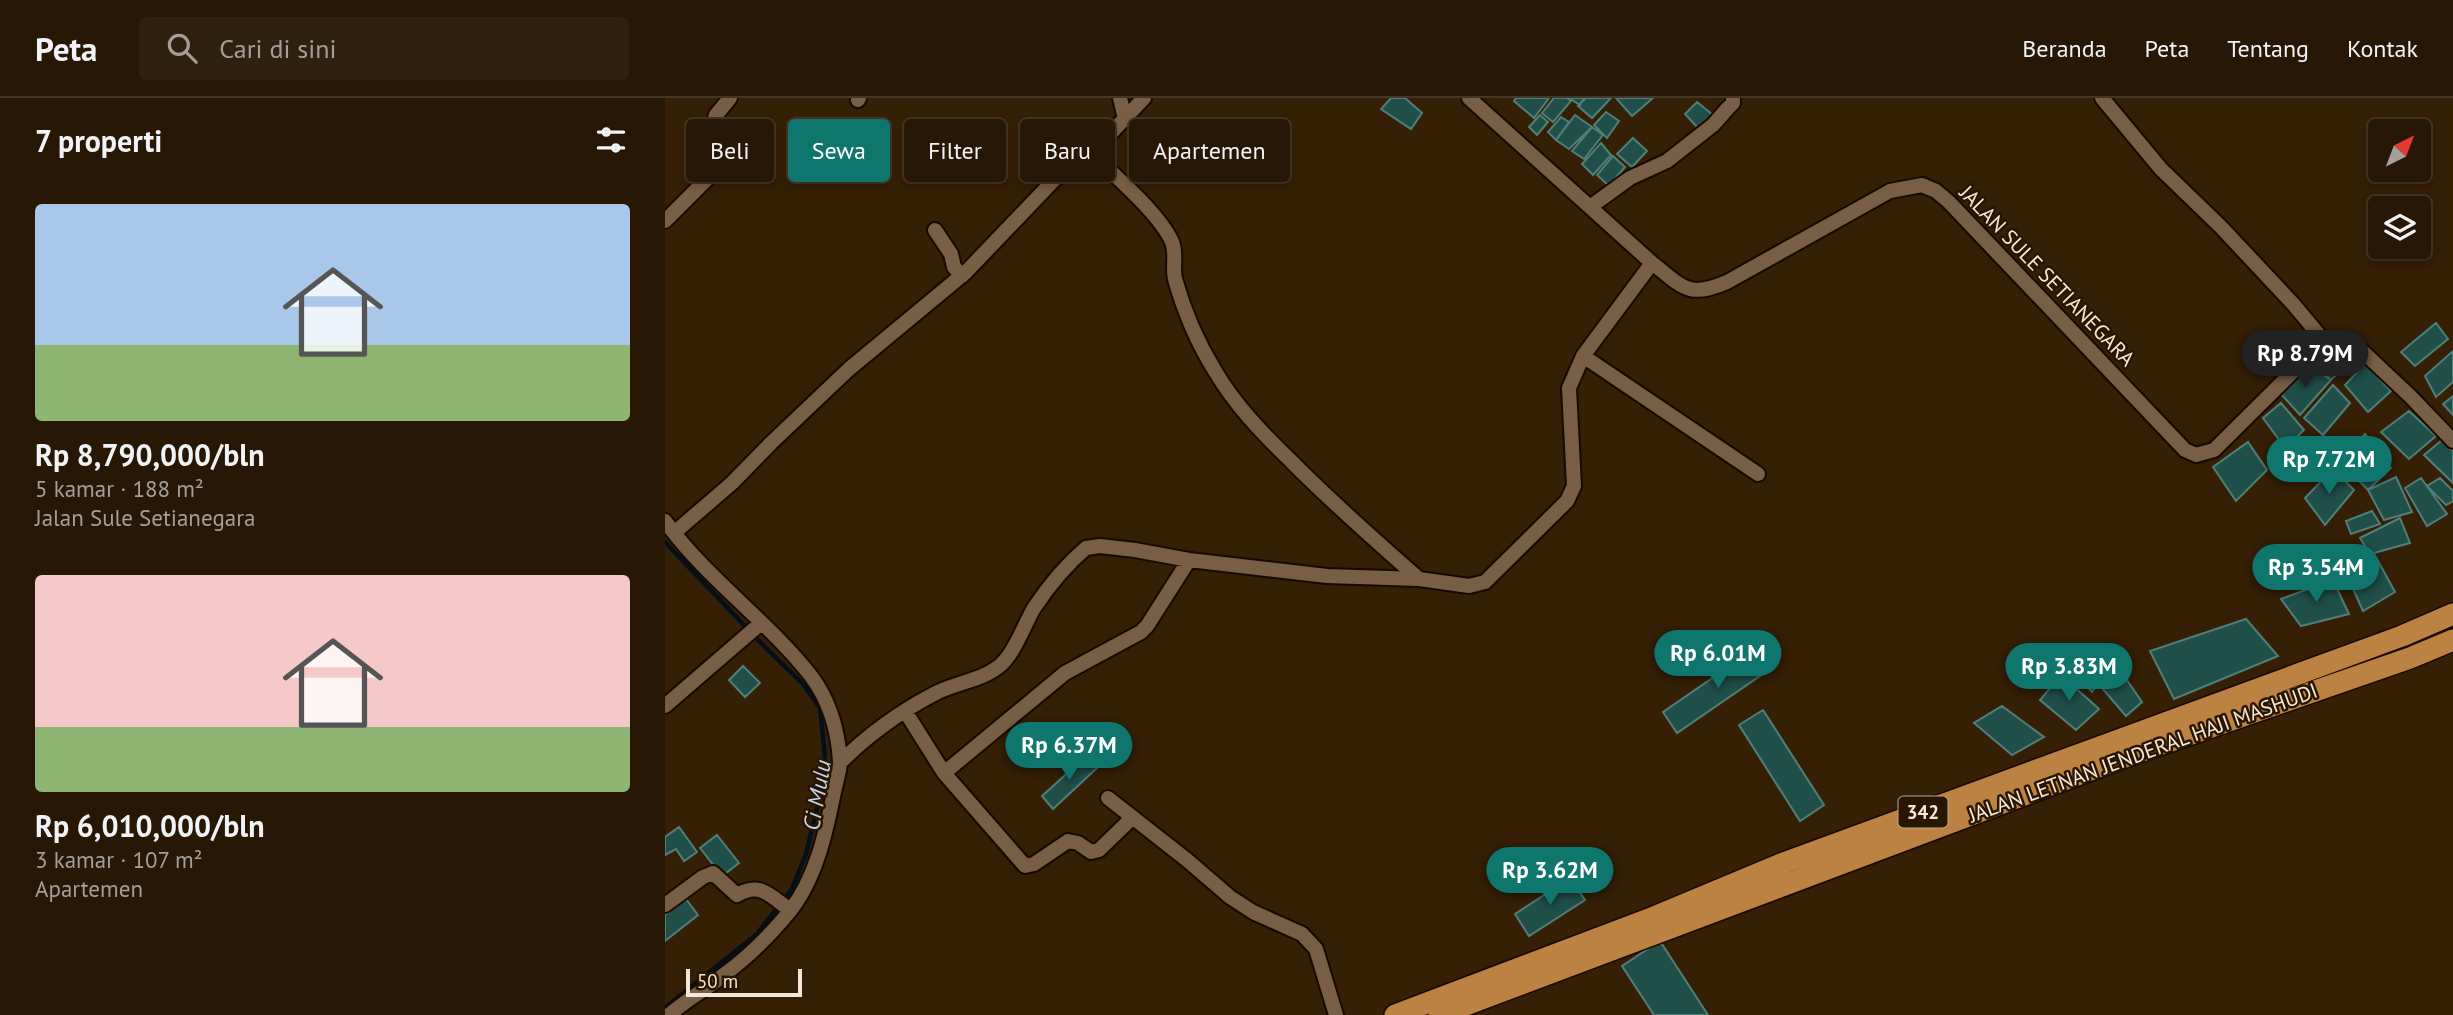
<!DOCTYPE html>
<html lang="id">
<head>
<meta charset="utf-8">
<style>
	:root { --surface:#281704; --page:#30200e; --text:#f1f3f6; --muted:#a59f9a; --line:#443626; --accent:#0f766e }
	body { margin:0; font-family:"PT Sans",sans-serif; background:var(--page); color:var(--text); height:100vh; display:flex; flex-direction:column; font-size:26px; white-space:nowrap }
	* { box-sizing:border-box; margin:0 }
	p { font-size:23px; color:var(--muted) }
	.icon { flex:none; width:38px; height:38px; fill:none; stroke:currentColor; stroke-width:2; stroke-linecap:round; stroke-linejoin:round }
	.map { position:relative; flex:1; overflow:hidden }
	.panel { display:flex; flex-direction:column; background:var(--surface); width:665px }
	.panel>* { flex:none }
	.top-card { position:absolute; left:21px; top:21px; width:665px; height:63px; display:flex; gap:14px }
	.needle { width:46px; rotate:42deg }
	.controls { position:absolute; left:1703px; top:21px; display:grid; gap:14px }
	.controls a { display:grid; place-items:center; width:63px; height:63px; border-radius:7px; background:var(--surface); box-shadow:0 4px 10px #0003,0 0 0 2px var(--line); font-size:35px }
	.scale { position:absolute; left:21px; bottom:18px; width:116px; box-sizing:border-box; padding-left:7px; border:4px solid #f5e6d8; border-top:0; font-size:19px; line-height:24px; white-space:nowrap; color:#f5e6d8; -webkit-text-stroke:5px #2a1500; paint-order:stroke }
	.price { position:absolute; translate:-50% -60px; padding:0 16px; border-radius:24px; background:var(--accent); color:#fff; font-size:23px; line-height:46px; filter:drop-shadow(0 2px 4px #0008) }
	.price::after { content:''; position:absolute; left:50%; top:42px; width:21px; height:16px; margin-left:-10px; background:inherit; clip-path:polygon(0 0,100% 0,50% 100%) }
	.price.on { background:#222; color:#fff }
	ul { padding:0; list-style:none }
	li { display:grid; align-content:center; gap:14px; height:371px; padding:0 35px }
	li span { display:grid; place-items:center; height:217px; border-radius:7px; color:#555 }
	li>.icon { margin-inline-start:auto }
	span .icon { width:126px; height:126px; fill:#fffc; stroke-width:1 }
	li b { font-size:30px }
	h2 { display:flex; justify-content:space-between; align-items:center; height:84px; padding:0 35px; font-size:30px }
	.chip { padding:0 24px; border-radius:7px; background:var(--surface); box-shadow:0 4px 10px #0003,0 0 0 2px var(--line); font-size:24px; line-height:63px }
	.chip.on { background:var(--accent); color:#fff }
	header { display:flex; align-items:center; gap:42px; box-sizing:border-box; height:98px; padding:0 35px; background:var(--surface); border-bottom:2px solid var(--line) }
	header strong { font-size:33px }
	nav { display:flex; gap:38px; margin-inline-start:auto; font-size:24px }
	.search { width:490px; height:63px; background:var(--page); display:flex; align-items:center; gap:18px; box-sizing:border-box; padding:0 24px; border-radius:7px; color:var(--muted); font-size:26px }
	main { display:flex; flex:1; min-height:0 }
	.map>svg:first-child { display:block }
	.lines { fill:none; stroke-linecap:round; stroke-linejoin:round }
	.stream { stroke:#030f1b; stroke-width:4.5 }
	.building { fill:#204f4a; stroke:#507e79; stroke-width:2 }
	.street-casing { stroke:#190900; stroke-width:18 }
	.primary-casing { stroke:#190900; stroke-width:24 }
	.street { stroke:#785e44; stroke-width:14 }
	.primary { stroke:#bb8242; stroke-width:21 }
	.labels { text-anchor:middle; stroke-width:5; stroke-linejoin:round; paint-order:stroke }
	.shield { fill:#2a1500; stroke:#b8a797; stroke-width:2 }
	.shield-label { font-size:19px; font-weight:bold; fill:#f5e6d8 }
	.street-label { font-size:21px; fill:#f5e6d8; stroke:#2a1500 }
	.water-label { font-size:23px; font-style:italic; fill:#bed5eb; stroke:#2a1500 }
</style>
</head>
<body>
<header>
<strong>Peta</strong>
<div class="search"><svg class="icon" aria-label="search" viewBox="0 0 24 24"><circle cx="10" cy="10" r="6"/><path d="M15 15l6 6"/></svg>Cari di sini</div>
<nav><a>Beranda</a><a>Peta</a><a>Tentang</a><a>Kontak</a></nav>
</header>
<main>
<section class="panel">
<h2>7 properti<svg class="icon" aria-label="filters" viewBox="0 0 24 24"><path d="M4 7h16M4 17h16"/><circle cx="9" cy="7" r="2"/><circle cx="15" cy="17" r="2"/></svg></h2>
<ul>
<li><span style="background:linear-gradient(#a9c7e8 65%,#8fb573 0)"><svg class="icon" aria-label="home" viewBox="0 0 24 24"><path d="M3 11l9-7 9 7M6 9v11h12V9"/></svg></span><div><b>Rp 8,790,000/bln</b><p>5 kamar · 188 m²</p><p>Jalan Sule Setianegara</p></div></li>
<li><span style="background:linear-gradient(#f6c9c9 70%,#8fb573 0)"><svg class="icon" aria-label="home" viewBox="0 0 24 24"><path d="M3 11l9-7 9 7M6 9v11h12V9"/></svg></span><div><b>Rp 6,010,000/bln</b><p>3 kamar · 107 m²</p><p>Apartemen</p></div></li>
</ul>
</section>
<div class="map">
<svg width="1788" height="917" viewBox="0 0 1788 917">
	<rect width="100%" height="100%" fill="#351f05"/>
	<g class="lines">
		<!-- stream -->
		<path class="stream" d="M 0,444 L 98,547 L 138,586 L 155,610 L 160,658 L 156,694 L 141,756 L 127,791 L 92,836 L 0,910"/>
	</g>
	<!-- building -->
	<path class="building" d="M 726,0 L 740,0 L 757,15 L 746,31 L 716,11 Z
		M 851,0 L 884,0 L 869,20 L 849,3 Z
		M 889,0 L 902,0 L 906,3 L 888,24 L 877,15 Z
		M 904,0 L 919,0 L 915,7 Z
		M 921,0 L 946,0 L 927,20 L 913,8 Z
		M 951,0 L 988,0 L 967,18 Z
		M 1032,4 L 1048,17 L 1033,30 L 1020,16 Z
		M 941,14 L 954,23 L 942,40 L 929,27 Z
		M 875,17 L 883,24 L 872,37 L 864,29 Z
		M 910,17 L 927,29 L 904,51 L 891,42 Z
		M 896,19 L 904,24 L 891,42 L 883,34 Z
		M 927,29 L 938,37 L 919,61 L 907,53 Z
		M 968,40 L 982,53 L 967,69 L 952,56 Z
		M 936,45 L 946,57 L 928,77 L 917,66 Z
		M 948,58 L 960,69 L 944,88 L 932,77 Z
		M 1771,225 L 1783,241 L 1750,268 L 1736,254 Z
		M 1671,249 L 1690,259 L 1666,282 L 1650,268 Z
		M 1788,253 L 1788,284 L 1771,299 L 1760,278 Z
		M 1700,266 L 1726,293 L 1703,314 L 1680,287 Z
		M 1645,269 L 1666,282 L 1635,317 L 1616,296 Z
		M 1668,287 L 1685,305 L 1658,337 L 1639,320 Z
		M 1788,298 L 1788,317 L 1778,306 Z
		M 1616,305 L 1639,332 L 1620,350 L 1598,320 Z
		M 1744,313 L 1771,338 L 1744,361 L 1716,334 Z
		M 1700,336 L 1726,370 L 1703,392 L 1674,362 Z
		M 1777,342 L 1788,353 L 1788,385 L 1759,357 Z
		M 1583,344 L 1602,372 L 1571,403 L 1548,369 Z
		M 1668,371 L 1689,392 L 1660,427 L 1640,400 Z
		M 1731,379 L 1747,414 L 1719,422 L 1703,392 Z
		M 1756,380 L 1782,416 L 1762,428 L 1740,390 Z
		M 1775,380 L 1788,393 L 1788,403 L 1781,407 L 1762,388 Z
		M 1707,413 L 1715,426 L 1686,436 L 1681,423 Z
		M 1735,420 L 1745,445 L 1705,456 L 1695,440 Z
		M 1712,461 L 1730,494 L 1698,513 L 1680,473 Z
		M 1668,482 L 1684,516 L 1636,528 L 1616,501 Z
		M 1581,521 L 1613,558 L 1509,601 L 1485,553 Z
		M 1094,548 L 1108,569 L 1012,635 L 998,614 Z
		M 1415,552 L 1437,580 L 1427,594 L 1398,565 Z
		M 78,568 L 95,585 L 80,599 L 64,582 Z
		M 1455,572 L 1477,604 L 1461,618 L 1437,590 Z
		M 1396,577 L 1434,611 L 1411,632 L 1375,602 Z
		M 1337,608 L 1379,639 L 1347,657 L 1309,625 Z
		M 1098,612 L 1159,707 L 1135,723 L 1074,627 Z
		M 421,658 L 432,670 L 388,711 L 377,698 Z
		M 14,729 L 32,754 L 19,763 L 11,751 L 0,757 L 0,739 Z
		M 52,737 L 74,765 L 57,778 L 35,750 Z
		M 905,780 L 920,802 L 864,838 L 850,816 Z
		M 21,801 L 33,817 L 0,843 L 0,817 Z
		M 995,843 L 1043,917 L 989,917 L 957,868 Z"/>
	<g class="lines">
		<!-- street casing -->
		<g class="street-casing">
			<path id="street" d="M 455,0 L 460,21
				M 804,0 L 987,165 C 1018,189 1023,201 1062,184 L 1225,93 L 1257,87 L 1271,93 L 1284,104 L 1520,352 L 1531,357 L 1549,352 L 1659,243 L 1674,241 L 1695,251 L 1746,299 L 1788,343
				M 1437,0 L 1496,71 L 1556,129 L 1629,207 L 1659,243
				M 193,2 L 194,0
				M 429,58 L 447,34 L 479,0
				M 925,109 L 965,80 L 1002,63 L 1048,27 L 1063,10 L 1068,5 L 1068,0
				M 0,123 L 70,53 L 67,44 L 49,23 L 51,17 L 65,0
				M 270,132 L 286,156 L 289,169 L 297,178
				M 918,258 L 1093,376
				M 0,423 C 42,481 102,522 146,578 C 164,602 173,633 175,663 C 175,673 171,684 169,694 C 161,734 151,780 125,813 C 107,835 83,859 60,876 C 42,891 22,901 4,917
				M 9,435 L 67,385 L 106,345 L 184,271 L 301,174 L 390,81 L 429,58 C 452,79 496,118 507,144 C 512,156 507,169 510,181 C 519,213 532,244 550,273 C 570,307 597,335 625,362 C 666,404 710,442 754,481
				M 0,608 L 96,525
				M 240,613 L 279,675 L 360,768 L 369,766 L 403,743 L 413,745 L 426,754 L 434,752 L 467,720
				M 175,665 C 201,638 236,613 269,596 C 289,585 315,583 333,569 C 348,559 359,527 369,510 C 383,489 402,466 421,450 L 435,448 L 470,452 L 524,462 L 662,478 L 754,481 L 804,488 L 820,484 L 902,403 L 909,388 L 904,290 L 918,258 L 987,165
				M 279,675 L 400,575 L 476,534 L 482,528 L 524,462
				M 443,700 L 522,762 L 565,799 L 588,814 L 637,836 L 651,851 L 671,917
				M 0,807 L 38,779 L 48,775 L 72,797 C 95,783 105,798 125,812"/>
		</g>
		<!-- primary casing -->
		<g class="primary-casing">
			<path id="primary" d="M 730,917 L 989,819 L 1121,764 L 1737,538 L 1788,516
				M 774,917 L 1463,658 L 1745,560 L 1788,542"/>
		</g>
		<!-- street -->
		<use href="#street" class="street"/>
		<!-- primary -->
		<use href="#primary" class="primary"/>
	</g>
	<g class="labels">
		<!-- shield labels -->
		<rect class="shield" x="1233.5" y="698.5" width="49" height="31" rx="5"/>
		<g class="shield-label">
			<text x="1258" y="721">342</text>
		</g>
		<!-- street labels -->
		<g class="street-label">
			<text transform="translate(1382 178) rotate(46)" y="7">JALAN SULE SETIANEGARA</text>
			<text transform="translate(1478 655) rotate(-20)" y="7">JALAN LETNAN JENDERAL HAJI MASHUDI</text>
		</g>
		<!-- water labels -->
		<g class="water-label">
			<text transform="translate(152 697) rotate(-80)" y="8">Ci Mulu</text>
		</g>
	</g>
</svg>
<div class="controls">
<a><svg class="needle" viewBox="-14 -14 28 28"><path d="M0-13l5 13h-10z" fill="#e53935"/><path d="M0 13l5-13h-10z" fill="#a59f9a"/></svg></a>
<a><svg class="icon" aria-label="layers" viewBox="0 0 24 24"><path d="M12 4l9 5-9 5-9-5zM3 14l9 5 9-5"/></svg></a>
</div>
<div class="scale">50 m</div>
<b class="price on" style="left:1640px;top:292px">Rp 8.79M</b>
<b class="price" style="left:1664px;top:398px">Rp 7.72M</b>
<b class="price" style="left:1651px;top:506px">Rp 3.54M</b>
<b class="price" style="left:1053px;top:592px">Rp 6.01M</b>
<b class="price" style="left:1404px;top:605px">Rp 3.83M</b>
<b class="price" style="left:404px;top:684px">Rp 6.37M</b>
<b class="price" style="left:885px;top:809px">Rp 3.62M</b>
<div class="top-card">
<a class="chip">Beli</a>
<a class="chip on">Sewa</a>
<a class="chip">Filter</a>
<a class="chip">Baru</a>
<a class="chip">Apartemen</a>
</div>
</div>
</main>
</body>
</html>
